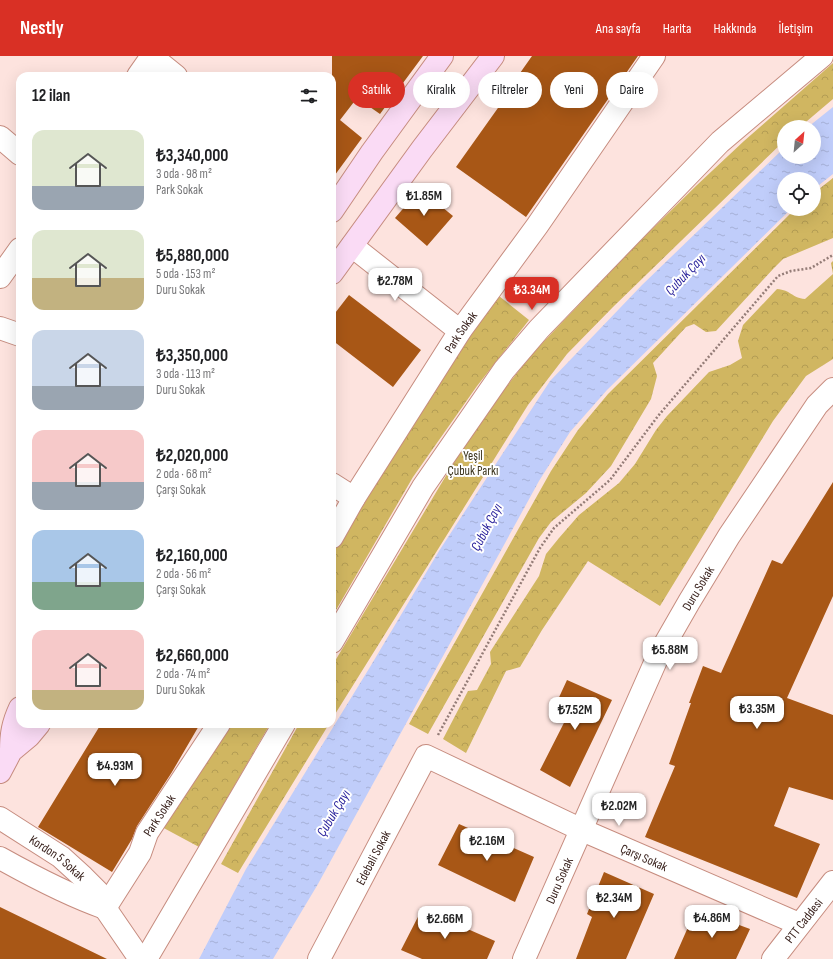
<!DOCTYPE html>
<html lang="tr">
<head>
<meta charset="utf-8">
<style>
	:root { --surface:#fff; --page:#f2f2f2; --text:#202124; --muted:#757577; --accent:#d93025 }
	body { margin:0; font-family:"Sofia Sans Condensed",sans-serif; background:var(--page); color:var(--text); height:100vh; display:flex; flex-direction:column; font-size:15px; white-space:nowrap }
	* { box-sizing:border-box; margin:0 }
	p { font-size:13px; color:var(--muted) }
	.icon { flex:none; width:22px; height:22px; fill:none; stroke:currentColor; stroke-width:2; stroke-linecap:round; stroke-linejoin:round }
	.map { position:relative; flex:1; overflow:hidden }
	.panel { position:absolute; left:16px; top:16px; width:320px; height:656px; display:flex; flex-direction:column; background:var(--surface); border-radius:12px; box-shadow:0 4px 16px #0002 }
	.panel>* { flex:none }
	.top-card { position:absolute; left:348px; top:16px; width:380px; height:36px; display:flex; gap:8px }
	.needle { width:26px; rotate:27deg }
	.tools { position:absolute; left:777px; top:64px; display:grid; gap:8px }
	.tools a { display:grid; place-items:center; width:44px; height:44px; border-radius:50%; background:var(--surface); box-shadow:0 4px 16px #0002; font-size:20px }
	.price { position:absolute; translate:-50% -34px; padding:0 9px; border-radius:8px; background:#fff; color:#222; font-size:13px; line-height:26px; filter:drop-shadow(0 1px 2px #0008) }
	.price::after { content:''; position:absolute; left:50%; top:24px; width:12px; height:9px; margin-left:-6px; background:inherit; clip-path:polygon(0 0,100% 0,50% 100%) }
	.price.active { background:var(--accent); color:#fff }
	ul { padding:0; list-style:none }
	li { display:flex; align-items:center; gap:12px; height:100px; padding:0 16px }
	li span { display:grid; place-items:center; flex:none; width:112px; height:80px; border-radius:12px; color:#555 }
	li>.icon { margin-inline-start:auto }
	span .icon { width:48px; height:48px; fill:#fffc; stroke-width:1 }
	li b { font-size:17px }
	h2 { display:flex; justify-content:space-between; align-items:center; height:48px; padding:0 16px; font-size:17px }
	.pill { padding:0 14px; border-radius:18px; background:var(--surface); box-shadow:0 4px 16px #0002; font-size:14px; line-height:36px }
	.pill.active { background:var(--accent); color:#fff }
	header { display:flex; align-items:center; gap:24px; box-sizing:border-box; height:56px; padding:0 20px; background:var(--accent); color:#fff }
	header strong { font-size:19px }
	nav { display:flex; gap:22px; margin-inline-start:auto; font-size:14px }
	.map>svg:first-child { display:block }
	.park { fill:url(#park-crowns) }
	.water { fill:url(#water-ripples) }
	.building { fill:#a85716 }
	.lines { fill:none; stroke-linecap:round; stroke-linejoin:round }
	.minor-casing { stroke:#c68c7f; stroke-width:24 }
	.tertiary-casing { stroke:#c68c7f; stroke-width:24 }
	.secondary-casing { stroke:#c68c7f; stroke-width:24 }
	.path { stroke:#947c77; stroke-width:2.5; stroke-dasharray:2 2; stroke-linecap:butt }
	.minor { stroke:#fff; stroke-width:22 }
	.tertiary { stroke:#fff; stroke-width:22 }
	.secondary { stroke:#fadbf5; stroke-width:22 }
	.labels { text-anchor:middle; stroke-width:4; stroke-linejoin:round; paint-order:stroke }
	.street-label { font-size:13px; fill:#38211c; stroke:#fff }
	.park-label { font-size:13px; fill:#3b341d; stroke:#fff }
	.water-label { font-size:14px; font-style:italic; fill:#231b99; stroke:#fff }
</style>
</head>
<body>
<header>
<strong>Nestly</strong>
<nav><a>Ana sayfa</a><a>Harita</a><a>Hakkında</a><a>İletişim</a></nav>
</header>
<div class="map">
<svg width="833" height="903" viewBox="0 0 833 903">
	<defs>
		<pattern id="park-crowns" width="20" height="18" patternUnits="userSpaceOnUse"><rect width="20" height="18" fill="#d0b661"/><path d="M2 6a3 3 0 1 1 6 0M12 15a3 3 0 1 1 6 0" fill="none" stroke="#b39c54"/></pattern>
		<pattern id="water-ripples" width="26" height="14" patternUnits="userSpaceOnUse"><rect width="26" height="14" fill="#c0cdfa"/><path d="M2 4q2-2 4 0t4 0M15 11q2-2 4 0t4 0" fill="none" stroke="#a6b0d6"/></pattern>
	</defs>
	<rect width="100%" height="100%" fill="#fde3de"/>
	<!-- park -->
	<path class="park" d="M 833,7 L 833,43 L 800,71 L 784,71 L 784,85 L 613,251 L 567,298 L 528,349 L 332,663 L 332,610 L 462,393 L 492,349 L 531,299 L 632,193 L 697,129 L 744,85 Z
		M 833,122 L 833,182 L 783,203 L 774,212 L 716,275 L 706,276 L 694,268 L 686,271 L 653,307 L 657,320 L 651,343 L 611,410 L 586,437 L 551,466 L 539,482 L 428,678 L 409,668 L 551,415 L 578,374 L 608,338 L 795,153 L 814,153 L 814,137 Z
		M 833,205 L 833,303 L 806,320 L 773,365 L 660,550 L 588,505 L 542,574 L 520,611 L 506,615 L 466,697 L 443,683 L 468,635 L 477,634 L 491,608 L 490,596 L 539,520 L 546,498 L 559,482 L 579,459 L 619,427 L 635,408 L 656,374 L 667,360 L 709,316 L 730,309 L 742,302 L 738,285 L 743,269 L 777,233 C 791,234 792,242 805,243 L 833,218 L 831,207 Z
		M 499,240 L 529,264 L 477,330 L 413,421 L 332,561 L 332,495 L 360,446 L 470,279 Z
		M 227,668 L 270,668 L 199,791 L 160,770 Z
		M 299,668 L 329,668 L 238,817 L 221,808 Z"/>
	<!-- water -->
	<path class="water" d="M 833,51 L 833,118 L 814,133 L 814,123 L 784,123 L 784,153 L 791,153 L 607,334 L 570,376 L 539,425 L 318,828 L 273,903 L 199,903 L 246,813 L 370,611 L 439,495 L 550,325 L 642,229 L 784,92 L 784,101 L 814,101 L 814,71 L 808,71 Z"/>
	<!-- building -->
	<path class="building" d="M 332,0 L 423,0 L 380,58 L 357,42 L 340,64 L 362,82 L 332,123 Z
		M 532,0 L 638,0 L 526,161 L 456,111 L 515,28 L 513,27 Z
		M 420,133 L 453,160 L 427,190 L 395,162 Z
		M 349,239 L 421,294 L 393,331 L 332,284 L 332,261 Z
		M 833,426 L 833,540 L 787,642 L 833,659 L 833,744 L 789,731 L 774,770 L 820,788 L 797,842 L 645,781 L 675,710 L 669,708 L 691,647 L 689,647 L 703,610 L 721,617 L 772,504 L 782,508 Z
		M 567,624 L 612,644 L 570,731 L 540,714 L 569,657 L 555,650 Z
		M 101,668 L 200,668 L 172,716 L 137,770 L 132,783 L 112,816 L 38,771 Z
		M 459,768 L 534,801 L 515,846 L 438,809 Z
		M 604,816 L 654,838 L 626,903 L 576,903 L 592,861 L 587,858 Z
		M 0,851 L 107,903 L 0,903 Z
		M 422,853 L 495,885 L 487,903 L 422,903 L 401,894 Z
		M 696,853 L 750,873 L 736,903 L 674,903 Z"/>
	<g class="lines">
		<!-- minor casing -->
		<g class="minor-casing">
			<g id="minor">
				<path d="M 151,0 L 176,20"/>
				<path d="M 138,20 L 152,0"/>
				<path d="M 0,81 L 20,98"/>
				<path d="M 352,190 L 460,275"/>
				<path d="M 0,221 L 20,193"/>
				<path d="M 0,272 L 20,279"/>
				<path d="M 332,428 L 354,442"/>
				<path id="s1" d="M 332,481 L 354,442 L 460,275 L 537,170 L 654,0"/>
				<path d="M 332,586 L 423,431 L 504,314 L 539,273 L 720,86 L 822,0"/>
				<path id="s2" d="M 105,852 L 140,797 L 147,777 L 219,668"/>
				<path d="M 146,903 L 284,668"/>
				<path id="s3" d="M 319,903 L 426,700 L 582,774 L 799,868"/>
				<path id="s4" d="M 524,903 L 658,600 L 689,546 L 729,480 L 817,349 L 833,333"/>
			</g>
		</g>
		<!-- tertiary casing -->
		<g class="tertiary-casing">
			<g id="tertiary">
				<path id="s5" d="M 0,762 L 61,801 L 83,821 L 98,836 L 105,852 L 140,903"/>
				<path d="M 0,802 C 34,821 68,839 105,852"/>
				<path id="s6" d="M 773,903 L 833,826"/>
			</g>
		</g>
		<!-- secondary casing -->
		<g class="secondary-casing">
			<path id="secondary" d="M 332,155 L 372,96 L 442,0
				M 332,217 L 422,93 L 493,0
				M 11,695 C 11,678 13,667 20,652
				M 0,716 L 11,695 L 29,680 L 39,668"/>
		</g>
		<!-- path -->
		<path class="path" d="M 438,679 L 540,492 L 554,472 L 610,424 L 658,360 L 778,220 L 791,215 L 811,212 L 833,199"/>
		<!-- minor -->
		<use href="#minor" class="minor"/>
		<!-- tertiary -->
		<use href="#tertiary" class="tertiary"/>
		<!-- secondary -->
		<use href="#secondary" class="secondary"/>
	</g>
	<g class="labels">
		<!-- street labels -->
		<g class="street-label">
			<text dy="5" stroke="none"><textPath href="#s1" startOffset="242">Park Sokak</textPath></text>
			<text dy="5" stroke="none"><textPath href="#s4" startOffset="410">Duru Sokak</textPath></text>
			<text dy="5" stroke="none"><textPath href="#s2" startOffset="108">Park Sokak</textPath></text>
			<text dy="5" stroke="none"><textPath href="#s3" startOffset="470">Çarşı Sokak</textPath></text>
			<text dy="5" stroke="none"><textPath href="#s3" startOffset="115">Edebali Sokak</textPath></text>
			<text dy="5" stroke="none"><textPath href="#s5" startOffset="70">Kordon 5 Sokak</textPath></text>
			<text dy="5" stroke="none"><textPath href="#s4" startOffset="86">Duru Sokak</textPath></text>
			<text dy="5" stroke="none"><textPath href="#s6" startOffset="49">PTT Caddesi</textPath></text>
		</g>
		<!-- park labels -->
		<g class="park-label">
			<text x="473" y="404">Yeşil<tspan x="473" dy="15">Çubuk Parkı</tspan></text>
		</g>
		<!-- water labels -->
		<g class="water-label">
			<text transform="translate(685 218) rotate(-46)" y="5">Çubuk Çayı</text>
			<text transform="translate(486 471) rotate(-62)" y="5">Çubuk Çayı</text>
			<text transform="translate(333 757) rotate(-59)" y="5">Çubuk Çayı</text>
		</g>
	</g>
</svg>
<div class="tools">
<a><svg class="needle" viewBox="-14 -14 28 28"><path d="M0-13l5 13h-10z" fill="#e53935"/><path d="M0 13l5-13h-10z" fill="#757577"/></svg></a>
<a><svg class="icon" aria-label="locate" viewBox="0 0 24 24"><circle cx="12" cy="12" r="6"/><path d="M12 2v4M12 18v4M2 12h4M18 12h4"/></svg></a>
</div>
<b class="price" style="left:424px;top:161px">₺1.85M</b>
<b class="price" style="left:395px;top:246px">₺2.78M</b>
<b class="price active" style="left:532px;top:255px">₺3.34M</b>
<b class="price" style="left:670px;top:615px">₺5.88M</b>
<b class="price" style="left:757px;top:674px">₺3.35M</b>
<b class="price" style="left:575px;top:675px">₺7.52M</b>
<b class="price" style="left:115px;top:731px">₺4.93M</b>
<b class="price" style="left:619px;top:771px">₺2.02M</b>
<b class="price" style="left:487px;top:806px">₺2.16M</b>
<b class="price" style="left:614px;top:863px">₺2.34M</b>
<b class="price" style="left:712px;top:883px">₺4.86M</b>
<b class="price" style="left:445px;top:884px">₺2.66M</b>
<div class="top-card">
<a class="pill active">Satılık</a>
<a class="pill">Kiralık</a>
<a class="pill">Filtreler</a>
<a class="pill">Yeni</a>
<a class="pill">Daire</a>
</div>
<section class="panel">
<h2>12 ilan<svg class="icon" aria-label="filters" viewBox="0 0 24 24"><path d="M4 7h16M4 17h16"/><circle cx="9" cy="7" r="2"/><circle cx="15" cy="17" r="2"/></svg></h2>
<ul>
<li><span style="background:linear-gradient(#dfe7d0 70%,#9aa5b1 0)"><svg class="icon" aria-label="home" viewBox="0 0 24 24"><path d="M3 11l9-7 9 7M6 9v11h12V9"/></svg></span><div><b>₺3,340,000</b><p>3 oda · 98 m²</p><p>Park Sokak</p></div></li>
<li><span style="background:linear-gradient(#dfe7d0 60%,#c2b280 0)"><svg class="icon" aria-label="home" viewBox="0 0 24 24"><path d="M3 11l9-7 9 7M6 9v11h12V9"/></svg></span><div><b>₺5,880,000</b><p>5 oda · 153 m²</p><p>Duru Sokak</p></div></li>
<li><span style="background:linear-gradient(#c9d6e8 70%,#9aa5b1 0)"><svg class="icon" aria-label="home" viewBox="0 0 24 24"><path d="M3 11l9-7 9 7M6 9v11h12V9"/></svg></span><div><b>₺3,350,000</b><p>3 oda · 113 m²</p><p>Duru Sokak</p></div></li>
<li><span style="background:linear-gradient(#f6c9c9 65%,#9aa5b1 0)"><svg class="icon" aria-label="home" viewBox="0 0 24 24"><path d="M3 11l9-7 9 7M6 9v11h12V9"/></svg></span><div><b>₺2,020,000</b><p>2 oda · 68 m²</p><p>Çarşı Sokak</p></div></li>
<li><span style="background:linear-gradient(#a9c7e8 65%,#7fa58c 0)"><svg class="icon" aria-label="home" viewBox="0 0 24 24"><path d="M3 11l9-7 9 7M6 9v11h12V9"/></svg></span><div><b>₺2,160,000</b><p>2 oda · 56 m²</p><p>Çarşı Sokak</p></div></li>
<li><span style="background:linear-gradient(#f6c9c9 75%,#c2b280 0)"><svg class="icon" aria-label="home" viewBox="0 0 24 24"><path d="M3 11l9-7 9 7M6 9v11h12V9"/></svg></span><div><b>₺2,660,000</b><p>2 oda · 74 m²</p><p>Duru Sokak</p></div></li>
</ul>
</section>
</div>
</body>
</html>
